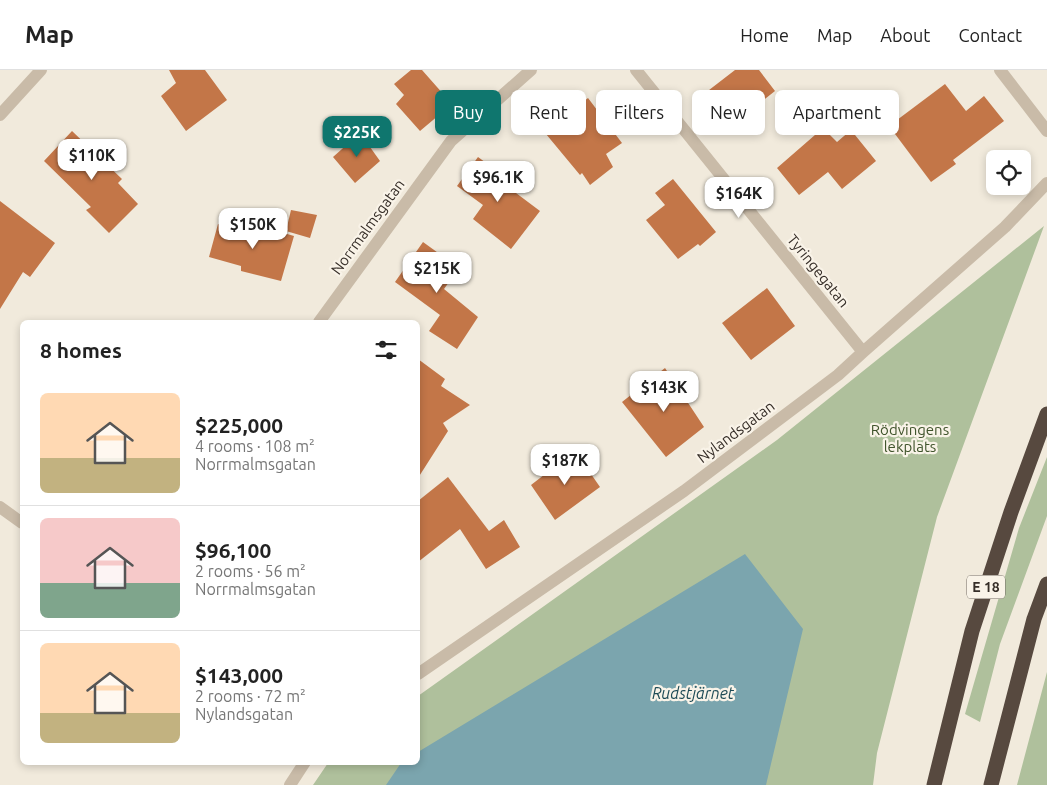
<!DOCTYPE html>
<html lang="en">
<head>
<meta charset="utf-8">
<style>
	:root { --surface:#fff; --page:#f2f2f2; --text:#222; --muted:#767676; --line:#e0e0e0; --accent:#0f766e }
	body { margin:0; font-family:Ubuntu,sans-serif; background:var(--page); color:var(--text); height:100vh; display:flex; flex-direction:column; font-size:19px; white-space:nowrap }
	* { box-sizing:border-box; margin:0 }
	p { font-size:16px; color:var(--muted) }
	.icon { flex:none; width:28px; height:28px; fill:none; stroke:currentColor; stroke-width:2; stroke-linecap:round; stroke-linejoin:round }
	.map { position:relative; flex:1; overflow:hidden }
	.sheet { position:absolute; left:20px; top:250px; width:400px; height:445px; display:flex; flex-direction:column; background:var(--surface); border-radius:8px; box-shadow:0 2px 8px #0003 }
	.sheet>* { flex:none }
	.guide { position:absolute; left:435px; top:20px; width:475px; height:45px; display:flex; gap:10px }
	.controls { position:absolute; left:986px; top:80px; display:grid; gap:10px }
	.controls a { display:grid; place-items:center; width:45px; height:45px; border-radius:8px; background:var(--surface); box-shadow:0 2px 8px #0003; font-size:25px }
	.price { position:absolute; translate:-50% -42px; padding:0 11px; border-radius:10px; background:#fff; color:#222; font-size:16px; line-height:32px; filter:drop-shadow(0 1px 2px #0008) }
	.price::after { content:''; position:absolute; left:50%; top:30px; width:15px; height:11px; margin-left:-8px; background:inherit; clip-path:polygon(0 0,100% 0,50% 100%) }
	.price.selected { background:var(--accent); color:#fff }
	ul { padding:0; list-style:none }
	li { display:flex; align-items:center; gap:15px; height:125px; padding:0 20px }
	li+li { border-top:1px solid var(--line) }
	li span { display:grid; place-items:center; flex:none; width:140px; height:100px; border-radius:8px; color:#555 }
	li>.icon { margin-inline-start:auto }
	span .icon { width:60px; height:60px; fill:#fffc; stroke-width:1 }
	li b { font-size:21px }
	h2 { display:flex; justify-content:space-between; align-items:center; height:60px; padding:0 20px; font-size:21px }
	.pill { padding:0 18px; border-radius:8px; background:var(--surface); box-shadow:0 2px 8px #0003; font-size:18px; line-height:45px }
	.pill.selected { background:var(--accent); color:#fff }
	header { display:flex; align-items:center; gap:30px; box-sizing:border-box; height:70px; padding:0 25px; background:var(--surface); border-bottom:1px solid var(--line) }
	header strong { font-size:24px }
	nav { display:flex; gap:28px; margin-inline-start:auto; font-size:18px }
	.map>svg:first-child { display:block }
	.green { fill:#afc09c }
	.water { fill:#7ba5ae }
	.building { fill:#c37648 }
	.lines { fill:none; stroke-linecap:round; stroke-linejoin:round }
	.minor { stroke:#c9bba8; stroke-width:12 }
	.highway { stroke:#57493f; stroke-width:15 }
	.labels { text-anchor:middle; stroke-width:4.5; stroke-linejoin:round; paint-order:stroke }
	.shield { fill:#f9f3e8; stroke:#706962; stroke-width:1 }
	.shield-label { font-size:14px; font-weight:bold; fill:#362e28 }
	.street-label { font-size:15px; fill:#362e28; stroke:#f9f3e8 }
	.park-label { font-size:15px; fill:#40542c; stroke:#f9f3e8 }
	.water-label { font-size:16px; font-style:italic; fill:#1e4b56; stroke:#f9f3e8 }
</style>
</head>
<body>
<header>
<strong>Map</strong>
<nav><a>Home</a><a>Map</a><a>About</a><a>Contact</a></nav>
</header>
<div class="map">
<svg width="1047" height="715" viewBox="0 0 1047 715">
	<rect width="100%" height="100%" fill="#f1eadc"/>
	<!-- green -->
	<path class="green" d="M 1044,156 L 937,447 L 877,683 L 873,715 L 313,715 L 328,693 L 418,692 L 418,626 L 777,370 Z
		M 1047,387 L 1047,446 L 1000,574 L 980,652 L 965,644 L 1019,458 Z
		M 1047,602 L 1047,715 L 1017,715 Z"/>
	<!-- water -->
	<path class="water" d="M 745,484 L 803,559 L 766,715 L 386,715 L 401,693 L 418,692 L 418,682 Z"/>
	<!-- building -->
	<path class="building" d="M 169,0 L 205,0 L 227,30 L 186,61 L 161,26 L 176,13 Z
		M 411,0 L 422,0 L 452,34 L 420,61 L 396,34 L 404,25 L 394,14 Z
		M 735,0 L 759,0 L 775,21 L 727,59 L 700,27 Z
		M 945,14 L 966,41 L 984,26 L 1004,51 L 953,90 L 956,94 L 931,112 L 889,56 Z
		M 588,28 L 622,73 L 606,84 L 613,97 L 590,115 L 582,103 L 580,105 L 541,58 L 570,32 L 575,38 Z
		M 823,58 L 837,72 L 851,60 L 876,91 L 842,119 L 828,102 L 799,125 L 777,98 Z
		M 72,61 L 122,109 L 118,113 L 138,134 L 109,163 L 86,140 L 91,137 L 44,91 Z
		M 360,63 L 380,91 L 355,113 L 333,87 Z
		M 478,87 L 512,112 L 508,117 L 540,141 L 511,179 L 473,149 L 483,135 L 457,116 Z
		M 673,109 L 716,162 L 700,176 L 698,174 L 678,189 L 646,150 L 665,135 L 655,123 Z
		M 0,131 L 55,173 L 30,207 L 23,202 L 0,239 Z
		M 291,140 L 317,145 L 310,168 L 286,161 Z
		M 218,154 L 251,162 L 253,154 L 294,166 L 281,211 L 241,201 L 241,196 L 209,187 Z
		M 423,172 L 459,198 L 444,219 L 478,247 L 457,279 L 429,261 L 440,245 L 395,212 Z
		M 767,218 L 795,256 L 751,290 L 722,253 Z
		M 418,289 L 445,309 L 441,316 L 470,335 L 443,353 L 448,361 L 418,408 Z
		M 665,298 L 704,357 L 666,387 L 622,332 Z
		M 575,381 L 600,417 L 555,450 L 531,415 Z
		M 448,407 L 489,461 L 504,450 L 520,477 L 486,499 L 460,459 L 418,492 L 418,431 Z"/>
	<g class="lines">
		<!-- minor -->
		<path class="minor" d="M 636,0 L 863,282
			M 1000,0 L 1047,61
			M 0,45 L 41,0
			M 319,252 L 451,71 L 531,0
			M 0,437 L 22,453
			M 418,604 L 684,421 L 838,305 L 863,282 L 1005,157 L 1047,113
			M 290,715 L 305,692"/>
		<!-- highway -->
		<path class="highway" d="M 934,715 L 972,561 L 1011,442 L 1047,344
			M 991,715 L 1034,549 L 1047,514"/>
	</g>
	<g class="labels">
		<!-- shield labels -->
		<rect class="shield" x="967" y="505.5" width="38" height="23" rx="4"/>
		<g class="shield-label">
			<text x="986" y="522">E 18</text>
		</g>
		<!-- street labels -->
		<g class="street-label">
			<text transform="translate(368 157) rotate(-54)" y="5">Norrmalmsgatan</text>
			<text transform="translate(818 201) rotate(51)" y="5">Tyringegatan</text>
			<text transform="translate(736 362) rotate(-37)" y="5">Nylandsgatan</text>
		</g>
		<!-- park labels -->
		<g class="park-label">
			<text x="910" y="365">Rödvingens<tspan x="910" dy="17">lekplats</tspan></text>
		</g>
		<!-- water labels -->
		<g class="water-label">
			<text x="693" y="629">Rudstjärnet</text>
		</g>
	</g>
</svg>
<div class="controls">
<a><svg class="icon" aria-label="locate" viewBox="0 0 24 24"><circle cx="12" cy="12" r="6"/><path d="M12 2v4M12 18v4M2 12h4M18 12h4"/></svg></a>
</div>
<b class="price selected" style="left:357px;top:88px">$225K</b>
<b class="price" style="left:92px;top:111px">$110K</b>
<b class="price" style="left:498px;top:133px">$96.1K</b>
<b class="price" style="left:739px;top:149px">$164K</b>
<b class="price" style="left:253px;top:180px">$150K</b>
<b class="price" style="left:437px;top:224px">$215K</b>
<b class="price" style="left:664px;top:343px">$143K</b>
<b class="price" style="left:565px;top:416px">$187K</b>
<div class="guide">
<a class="pill selected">Buy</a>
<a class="pill">Rent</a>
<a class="pill">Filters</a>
<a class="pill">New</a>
<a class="pill">Apartment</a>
</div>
<section class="sheet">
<h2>8 homes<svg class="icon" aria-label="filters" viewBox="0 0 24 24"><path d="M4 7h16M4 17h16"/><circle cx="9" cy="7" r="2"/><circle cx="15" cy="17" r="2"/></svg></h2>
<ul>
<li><span style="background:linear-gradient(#ffd9b3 65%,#c2b280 0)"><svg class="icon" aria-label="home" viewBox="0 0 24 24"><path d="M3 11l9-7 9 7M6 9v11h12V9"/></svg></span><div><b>$225,000</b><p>4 rooms · 108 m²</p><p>Norrmalmsgatan</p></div></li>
<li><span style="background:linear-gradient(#f6c9c9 65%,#7fa58c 0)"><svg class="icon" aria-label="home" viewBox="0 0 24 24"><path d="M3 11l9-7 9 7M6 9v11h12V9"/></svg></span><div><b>$96,100</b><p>2 rooms · 56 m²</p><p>Norrmalmsgatan</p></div></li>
<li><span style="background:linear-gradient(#ffd9b3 70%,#c2b280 0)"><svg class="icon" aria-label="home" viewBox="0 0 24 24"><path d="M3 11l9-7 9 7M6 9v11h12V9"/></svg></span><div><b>$143,000</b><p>2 rooms · 72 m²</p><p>Nylandsgatan</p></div></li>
</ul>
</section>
</div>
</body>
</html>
